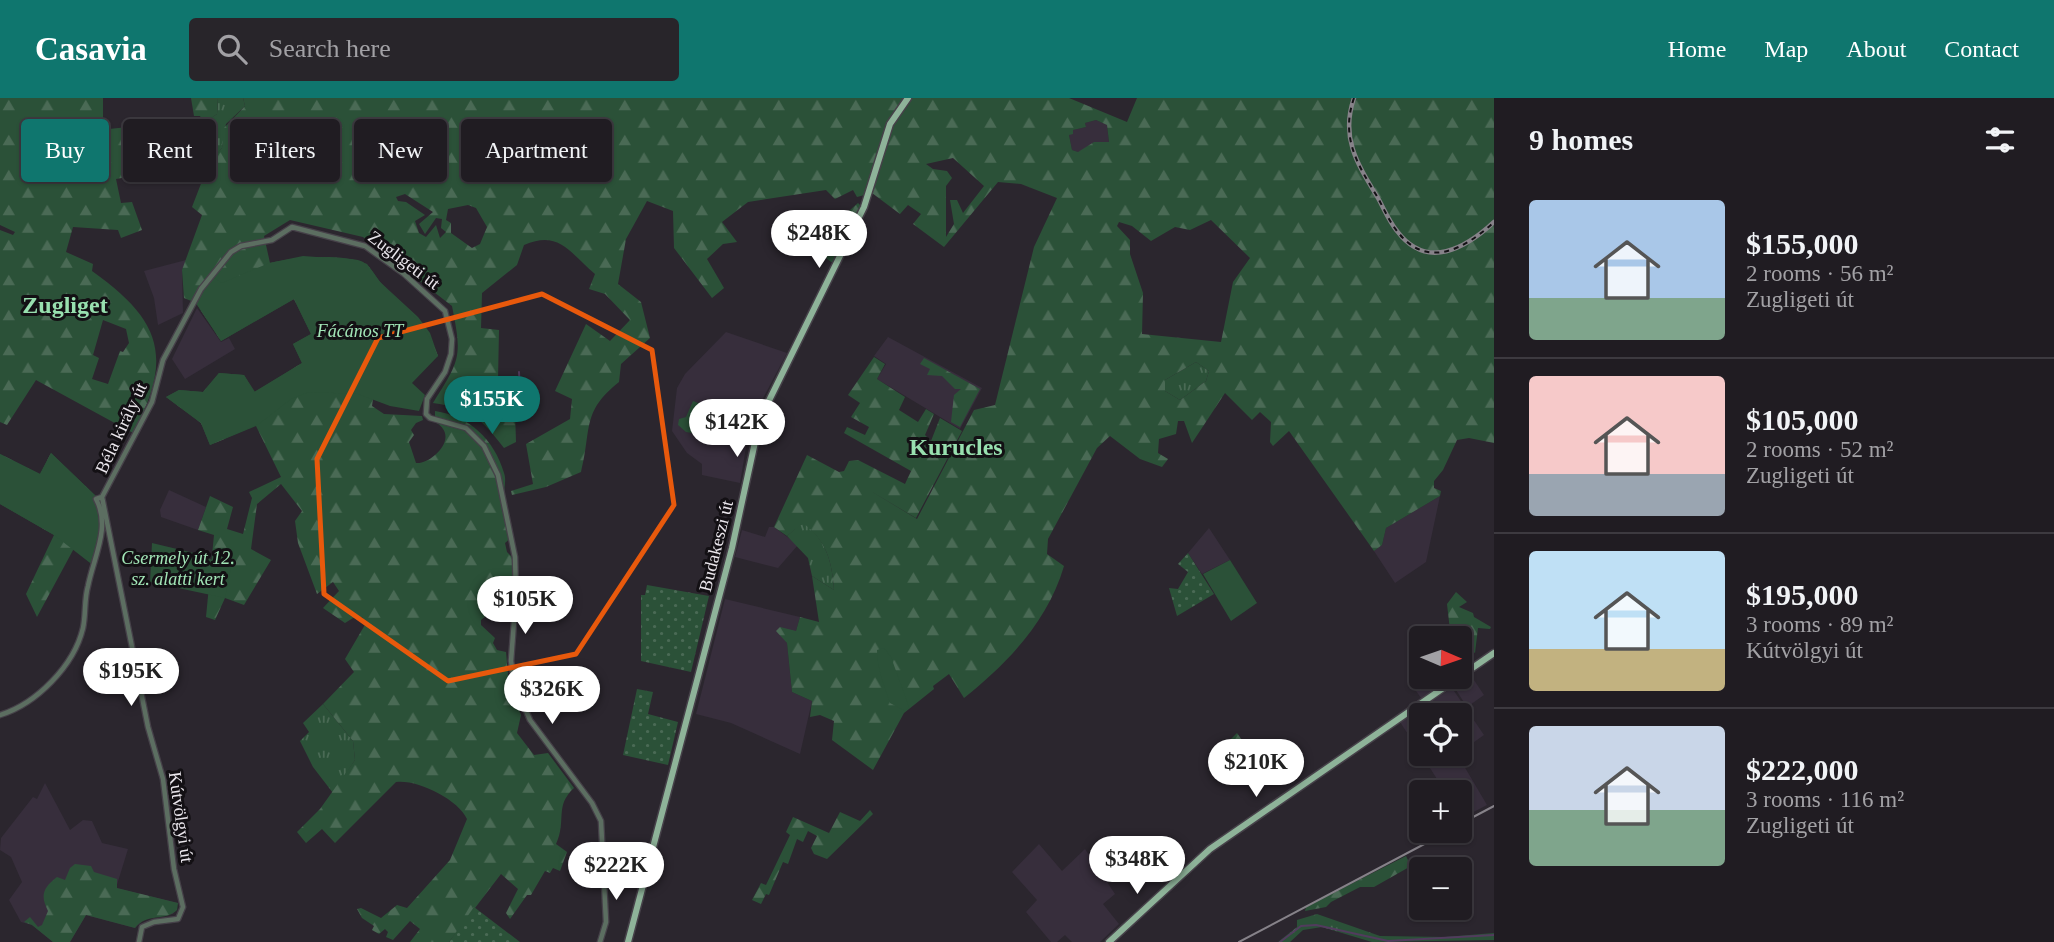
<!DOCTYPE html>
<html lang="en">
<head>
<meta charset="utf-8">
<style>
	:root { --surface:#201c22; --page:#28252a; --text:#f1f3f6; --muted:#a2a1a5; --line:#3d3a40; --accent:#0f766e }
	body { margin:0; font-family:Georgia,serif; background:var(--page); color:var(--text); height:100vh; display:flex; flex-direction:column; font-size:26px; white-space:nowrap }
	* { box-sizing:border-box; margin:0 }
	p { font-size:23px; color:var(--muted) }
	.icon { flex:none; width:38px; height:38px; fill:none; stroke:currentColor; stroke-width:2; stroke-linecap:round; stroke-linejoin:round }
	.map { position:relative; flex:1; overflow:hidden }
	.drawer { display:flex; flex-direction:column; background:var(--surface); width:560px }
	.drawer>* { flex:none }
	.top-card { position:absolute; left:21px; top:21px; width:665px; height:63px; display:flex; gap:14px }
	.needle { width:46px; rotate:92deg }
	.tools { position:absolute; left:1409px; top:528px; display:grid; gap:14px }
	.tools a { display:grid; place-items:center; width:63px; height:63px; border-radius:7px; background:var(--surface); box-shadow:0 2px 5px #0004,0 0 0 2px var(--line); font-size:35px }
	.price { position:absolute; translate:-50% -60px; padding:0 16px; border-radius:24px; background:#fff; color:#222; font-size:23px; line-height:46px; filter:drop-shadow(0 2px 4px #0008) }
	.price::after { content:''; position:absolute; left:50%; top:42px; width:21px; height:16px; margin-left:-10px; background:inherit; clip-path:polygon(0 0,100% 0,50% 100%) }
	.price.current { background:var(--accent); color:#fff }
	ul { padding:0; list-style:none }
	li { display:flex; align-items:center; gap:21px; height:175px; padding:0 35px }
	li+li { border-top:2px solid var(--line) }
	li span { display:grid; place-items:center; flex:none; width:196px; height:140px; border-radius:7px; color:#555 }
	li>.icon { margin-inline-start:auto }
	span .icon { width:84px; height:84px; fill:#fffc; stroke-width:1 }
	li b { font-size:30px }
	h2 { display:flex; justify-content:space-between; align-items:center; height:84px; padding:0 35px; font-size:30px }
	.chip { padding:0 24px; border-radius:7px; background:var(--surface); box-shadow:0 2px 5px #0004,0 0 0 2px var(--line); font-size:24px; line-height:63px }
	.chip.current { background:var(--accent); color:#fff }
	header { display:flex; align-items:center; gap:42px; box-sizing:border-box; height:98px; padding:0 35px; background:var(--accent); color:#fff }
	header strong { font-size:33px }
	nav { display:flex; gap:38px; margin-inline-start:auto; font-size:24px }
	.search { width:490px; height:63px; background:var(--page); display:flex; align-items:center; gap:18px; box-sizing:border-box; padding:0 24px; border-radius:7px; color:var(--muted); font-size:26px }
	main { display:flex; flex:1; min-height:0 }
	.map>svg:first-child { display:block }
	.built { fill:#372e3c }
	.grass { fill:url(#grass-tufts) }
	.forest { fill:url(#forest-firs); fill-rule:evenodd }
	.park { fill:#2b5138 }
	.garden { fill:url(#garden-dots) }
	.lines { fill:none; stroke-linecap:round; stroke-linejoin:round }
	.stream { stroke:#523b5e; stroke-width:2 }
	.minor-casing { stroke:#464149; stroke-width:7 }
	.major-casing { stroke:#464149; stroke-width:9 }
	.minor { stroke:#5c6e61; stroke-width:4.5 }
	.major { stroke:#8eb399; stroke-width:6 }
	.tram { stroke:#868289; stroke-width:2 }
	.rail-casing { stroke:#868289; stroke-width:4.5 }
	.rail { stroke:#131014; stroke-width:2; stroke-dasharray:5; stroke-linecap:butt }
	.marked { fill:none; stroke:#e8590c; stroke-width:5; stroke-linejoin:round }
	.labels { text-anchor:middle; stroke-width:6; stroke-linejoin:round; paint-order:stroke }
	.street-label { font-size:18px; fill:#eae6ec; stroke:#131014 }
	.park-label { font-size:18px; font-style:italic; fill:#a2e6b7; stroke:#131014 }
	.district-label { font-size:24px; font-weight:bold; fill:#98e0af; stroke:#131014 }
</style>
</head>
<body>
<header>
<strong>Casavia</strong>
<div class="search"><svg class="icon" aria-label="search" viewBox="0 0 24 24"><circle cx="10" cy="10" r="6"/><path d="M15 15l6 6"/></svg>Search here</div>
<nav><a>Home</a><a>Map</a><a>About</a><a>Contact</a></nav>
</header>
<main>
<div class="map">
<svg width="1494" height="844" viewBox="0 0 1494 844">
	<defs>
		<pattern id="grass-tufts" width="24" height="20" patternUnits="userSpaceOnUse" patternTransform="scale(1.75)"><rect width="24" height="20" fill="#2b5138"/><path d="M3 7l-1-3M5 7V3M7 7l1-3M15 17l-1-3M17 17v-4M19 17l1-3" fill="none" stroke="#4a6a55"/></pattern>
		<pattern id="forest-firs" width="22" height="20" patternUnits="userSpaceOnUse" patternTransform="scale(1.75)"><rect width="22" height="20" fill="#2b5138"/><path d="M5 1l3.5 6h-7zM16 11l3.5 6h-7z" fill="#4a6a55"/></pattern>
		<pattern id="garden-dots" width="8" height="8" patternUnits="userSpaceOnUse" patternTransform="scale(1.75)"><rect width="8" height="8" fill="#2b5138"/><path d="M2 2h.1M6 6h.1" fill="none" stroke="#4a6a55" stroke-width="1.8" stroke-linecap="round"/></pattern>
	</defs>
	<rect width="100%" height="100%" fill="#2b262e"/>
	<!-- built -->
	<path class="built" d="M 1096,22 L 1107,27 L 1109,44 L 1078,54 L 1072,52 L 1069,37 L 1072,32 L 1086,29 L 1085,25 Z
		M 186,162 L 182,173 L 183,215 L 158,227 L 154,200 L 144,173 Z
		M 197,210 L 221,244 L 229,240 L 235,251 L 185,281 L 172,261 Z
		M 726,234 L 787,255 L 750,325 L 740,385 L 702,377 L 702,366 L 687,355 L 672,333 L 677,290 L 685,276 Z
		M 888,239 L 982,290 L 960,331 L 877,281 L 886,266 L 874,258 Z
		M 169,392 L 206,409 L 198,432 L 161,419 L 160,412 Z
		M 1440,398 L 1426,464 L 1395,485 L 1374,453 L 1382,447 L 1386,430 Z
		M 769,429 L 774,429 L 798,447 L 778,470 L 735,459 L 742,432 L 765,439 Z
		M 1209,430 L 1230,462 L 1202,476 L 1188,455 Z
		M 725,501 L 800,519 L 796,533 L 783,538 L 787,545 L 792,594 L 812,603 L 800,656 L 731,625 L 696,616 Z
		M 1421,571 L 1421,579 L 1453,579 L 1457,585 L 1470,576 L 1484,597 L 1467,609 L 1449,581 L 1421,600 L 1407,580 Z
		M 1452,590 L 1484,637 L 1460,654 L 1460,618 L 1421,618 L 1421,656 L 1400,624 Z
		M 1421,656 L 1457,656 L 1487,707 L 1460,721 L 1460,695 L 1446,695 Z
		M 45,685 L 70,732 L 83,722 L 92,723 L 102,745 L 128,751 L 116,790 L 178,805 L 173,816 L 146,820 L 135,830 L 86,817 L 70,844 L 53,844 L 32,827 L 21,824 L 9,802 L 22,784 L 11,759 L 0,752 L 1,740 L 33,699 L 37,701 Z
		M 1039,746 L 1062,773 L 1085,751 L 1115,796 L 1103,806 L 1119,826 L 1100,844 L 1072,844 L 1065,837 L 1057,844 L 1051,844 L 1026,814 L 1037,802 L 1012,774 Z"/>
	<!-- grass -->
	<path class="grass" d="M 218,0 L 243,0 L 245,8 L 226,26 L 222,50 L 209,65 L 208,22 L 217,16 Z
		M 1196,264 L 1209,273 L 1206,283 L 1180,302 L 1165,293 L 1165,282 Z
		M 803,424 C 827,443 832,464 834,492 L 812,478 L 808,460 L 787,438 Z
		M 323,606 L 353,643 L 355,662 L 333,695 L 313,669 L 300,643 L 309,634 L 303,625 Z
		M 1317,816 L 1380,838 L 1445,839 L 1494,835 L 1494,842 L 1372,844 L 1322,829 L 1303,832 L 1290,844 L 1278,844 L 1297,829 L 1297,822 Z"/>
	<!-- forest -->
	<path class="forest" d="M 0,0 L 103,0 L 103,20 L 109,31 L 148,27 L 155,74 L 116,81 L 121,105 L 132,104 L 142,132 L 121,140 L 118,132 L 73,129 L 66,154 L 93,166 L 92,173 C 161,222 174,259 133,335 L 36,282 L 7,327 L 0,324 L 0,132 L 13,137 L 15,134 L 0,127 ZM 103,222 L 126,231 L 129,245 L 123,254 L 120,253 L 108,286 L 92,281 L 99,260 L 93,257 Z
		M 191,0 L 218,0 L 217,16 L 204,25 L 200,18 L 194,18 Z
		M 243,0 L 1069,0 L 1127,24 L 1137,0 L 1494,0 L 1494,345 L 1469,340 L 1457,342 L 1443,372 L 1434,383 L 1434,390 L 1441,393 L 1440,398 L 1386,430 L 1382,447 L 1374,453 L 1289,333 L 1273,348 L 1270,344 L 1271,324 L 1260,314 L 1252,322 L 1225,295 L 1192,345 L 1184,323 L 1178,323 L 1176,336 L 1159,341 L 1158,355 L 1168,361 L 1162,369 L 1140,361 L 1110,338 L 1097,350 L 1048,441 L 1047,456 L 1064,468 C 1048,523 1008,565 964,600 L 949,576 L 933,588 L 934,591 L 904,615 L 873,672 L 832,642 L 834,623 L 820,617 L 810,619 L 812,603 L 792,594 L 787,545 L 776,533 L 780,529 L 796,533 L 800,519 L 819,524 L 812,478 L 834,492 C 832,464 827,443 803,425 L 787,438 L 774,429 L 807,357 L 839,374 L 844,373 L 849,363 L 858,362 L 905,386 L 911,373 L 844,335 L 847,329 L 865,337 L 869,329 L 851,319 L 860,305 L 848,297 L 874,259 L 885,266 L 877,281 L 905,299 L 899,312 L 918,324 L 926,311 L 934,316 L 925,337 L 931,343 L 940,320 L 962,333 L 916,420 L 869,392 L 917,421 L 974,312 L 995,307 L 1034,149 L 1057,100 L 1021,86 L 998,84 L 944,149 L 913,126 L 921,116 L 908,107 L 900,116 L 872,95 L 857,99 L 853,92 L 835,101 L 826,92 L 748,104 L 722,124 L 737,144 L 723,146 L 707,161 L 724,190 L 712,200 L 674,150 L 673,113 L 647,103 L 626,141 L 618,186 L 641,204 L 650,240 L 621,266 L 619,284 C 581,314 592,331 581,374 L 546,389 L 512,397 L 511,393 L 533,386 L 526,346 L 570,321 L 572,301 L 555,293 L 586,226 L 610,243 L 630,222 L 605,196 L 589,191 L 595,176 C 569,154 559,132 524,147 L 517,167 L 482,195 L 481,230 L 499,232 L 498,281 L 514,283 L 516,344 L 504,350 C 482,321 470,310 433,305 C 461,261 462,258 452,208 L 363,139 L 290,122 L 264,138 L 270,165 C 297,159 341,155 367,166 L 380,184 L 418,219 L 430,235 L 438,258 L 365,297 L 373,301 L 372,308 L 384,316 L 422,318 L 423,322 L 416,325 L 411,332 L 414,337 L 409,344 L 416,365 C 430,367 462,339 435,324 L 435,313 C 469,318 494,341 504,375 C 507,383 503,393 504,402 C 505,415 508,427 511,440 L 505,445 L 507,454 L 513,460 L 510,509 L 501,513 L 498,520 L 492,521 L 486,518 L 481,522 L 481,527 L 495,540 L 493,545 L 497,552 L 506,554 L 509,588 L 521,617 L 517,635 L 534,657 L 548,655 L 574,690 C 554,708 567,723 556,746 L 567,754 L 560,773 L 553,770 L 550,775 L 545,773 L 531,797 L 527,797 L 510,821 L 506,815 L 518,791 L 501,776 L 449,844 L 410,844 L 420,831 L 410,823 L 393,842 L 386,839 L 388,834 L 385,831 L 379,836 L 372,832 L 374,828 L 362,820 L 357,811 L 361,810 L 381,820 L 397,807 L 407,810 L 450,762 L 467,721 C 458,701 417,681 396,684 L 335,745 L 322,731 L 306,745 L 297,734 L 320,711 L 355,662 L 353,643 L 323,606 L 354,574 L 345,561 L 366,525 L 362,519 L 353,520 L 345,525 L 323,510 L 339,493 L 333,484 L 317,496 L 298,445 L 295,423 L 302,413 L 281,386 L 257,406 L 251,451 L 271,462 L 244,507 L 225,500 L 215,522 L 206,519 L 214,437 L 198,432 L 210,398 L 233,409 L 227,431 L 243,436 L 252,400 L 249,394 L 281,379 L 256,328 L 210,347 L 201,325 L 166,299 L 179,292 L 203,294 L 219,275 L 244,277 L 255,294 L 302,265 L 293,246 L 311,236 L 294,201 L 221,243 L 196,205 L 184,200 L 182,172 L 202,117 L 192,109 L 209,65 L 222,50 L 224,30 L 245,8 ZM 1096,22 L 1107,27 L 1109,44 L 1094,44 L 1078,54 L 1072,52 L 1069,37 L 1073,36 L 1073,32 L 1086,29 L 1085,25 ZM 953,60 L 984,88 L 963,115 L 957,102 L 950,102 L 954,126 L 946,139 L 946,88 L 952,80 L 947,73 L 933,71 L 926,66 ZM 405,96 L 433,114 L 419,126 L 425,136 L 436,120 L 442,121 L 441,130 L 446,134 L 440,140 L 436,127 L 426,139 L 419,135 L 415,123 L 425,117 L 406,104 L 398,103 L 396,99 ZM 468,107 L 476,110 L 487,129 L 480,146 L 472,150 L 451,135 L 451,125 L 446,122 L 448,111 ZM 1211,122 L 1250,160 L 1233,184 L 1221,244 L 1142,236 L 1143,195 L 1130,156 L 1130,142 L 1117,128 L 1119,124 L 1132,128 L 1151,143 L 1175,129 L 1190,132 ZM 1196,264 L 1209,273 L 1206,283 L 1180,302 L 1165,293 L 1165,282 Z
		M 858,105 L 862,109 L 834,166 L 809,148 Z
		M 924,260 L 980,291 L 960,329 L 951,324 L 954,297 L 961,291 L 955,291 L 942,278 L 927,277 L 930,271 L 920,266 Z
		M 51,355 L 100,402 L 37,519 L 26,496 L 54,437 L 0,406 L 0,356 L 40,376 Z
		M 1456,494 L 1467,504 L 1459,509 L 1473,515 L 1474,519 L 1491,529 L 1490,531 L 1478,530 L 1475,555 L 1466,548 L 1460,548 L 1460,541 L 1451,541 L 1447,506 Z
		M 1237,635 L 1258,665 L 1232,682 L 1210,662 Z
		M 870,712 L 873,716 L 827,761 L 814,756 L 811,750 L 817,738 L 808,733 L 803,744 L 797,741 L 788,766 L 783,764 L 769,797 L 766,796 L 761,806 L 752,802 L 761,785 L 766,787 L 790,737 L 786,734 L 793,719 L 829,735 L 840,714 L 860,723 Z
		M 1406,758 L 1411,768 L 1374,789 L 1360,789 L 1331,804 L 1326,809 L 1305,813 L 1306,809 Z
		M 75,766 L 91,768 L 94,774 L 117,781 L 117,790 L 178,805 L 177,812 C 165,824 147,814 135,830 L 86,817 L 70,844 L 53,844 L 32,827 L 24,824 L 30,819 L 38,829 L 42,827 L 48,813 C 40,797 43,790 57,779 L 65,782 L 70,770 Z"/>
	<!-- park -->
	<path class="park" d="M 303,158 C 321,160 341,159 358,162 C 370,165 374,177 381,185 C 406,212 424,221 438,258 L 412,285 L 425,297 L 419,313 L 390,308 L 358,296 L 309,294 L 291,301 L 259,326 L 210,347 L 201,325 L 166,299 L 179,292 L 203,294 L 219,275 L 244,277 L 254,294 L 302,265 L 293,246 L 311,236 L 294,201 L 221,243 L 196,205 L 213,179 L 222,185 L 269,165 Z
		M 693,303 L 701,306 L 694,321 L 703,305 L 712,310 L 703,328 L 693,323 L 695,327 L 704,331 L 712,317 L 716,319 L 721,340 L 686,334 L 678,327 L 679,321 L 686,319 Z
		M 51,355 L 100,402 L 103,434 L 94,468 L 54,437 L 0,406 L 0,356 L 40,376 Z
		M 152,445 L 198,456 L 231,470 L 225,500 L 150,484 Z
		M 1230,462 L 1257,505 L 1231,523 L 1203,476 Z
		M 884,550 L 891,559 L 909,609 L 905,613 L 890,605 C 884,588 877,570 877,552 Z"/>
	<!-- garden -->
	<path class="garden" d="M 1188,455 L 1214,496 L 1177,518 L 1169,490 L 1178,491 L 1188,474 L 1178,466 Z
		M 647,487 L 709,498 L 691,574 L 641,563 L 641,497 L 645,497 Z
		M 637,591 L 653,594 L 648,616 L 678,624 L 668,667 L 623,657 Z
		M 474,809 L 520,844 L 449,844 Z"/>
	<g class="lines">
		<!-- stream -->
		<path class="stream" d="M 519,274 L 520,294
			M 1280,844 L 1301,828 L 1316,827 L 1388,843 L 1494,837"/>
		<!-- minor casing -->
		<g class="minor-casing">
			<path id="minor" d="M 102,399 L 152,304 L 163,262 L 201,191 L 231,154 L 241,148 L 272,142 L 292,129 L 365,148 L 404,176 L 445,213 L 452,241 L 451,256 L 445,274 L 427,301 L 426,316 L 430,320 L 466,330 L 484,348 L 498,377 L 515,459 L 516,497 L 511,563 L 515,587 L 530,622 L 592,705 L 601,723 L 606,824 L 600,844
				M 102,399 L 148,629 L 163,681 L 174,771 L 183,809 L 178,821 L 154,824 L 142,829 L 139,844
				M 0,617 C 36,606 74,568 83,530 C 86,516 84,502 88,488 C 94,458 111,429 96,401 L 102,399"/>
		</g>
		<!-- major casing -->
		<g class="major-casing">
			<path id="major" d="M 628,844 L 732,450 L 760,321 L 864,109 L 890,26 L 908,0
				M 1109,844 L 1210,751 L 1494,555"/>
		</g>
		<!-- minor -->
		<use href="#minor" class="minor"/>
		<!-- major -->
		<use href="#major" class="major"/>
		<!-- tram -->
		<path class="tram" d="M 1460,726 L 1494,708
			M 1239,844 L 1449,733"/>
		<!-- rail casing -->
		<g class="rail-casing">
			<path id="rail" d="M 1354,0 C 1340,40 1358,67 1378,100 C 1384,111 1389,123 1397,133 C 1427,173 1466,150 1494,124"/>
		</g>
		<!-- rail -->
		<use href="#rail" class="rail"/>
	</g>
	<!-- marked area -->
	<path class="marked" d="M 542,196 L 652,252 L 674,407 L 576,556 L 448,583 L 324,496 L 317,361 L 378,240 Z"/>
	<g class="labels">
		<!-- street labels -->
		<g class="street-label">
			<text transform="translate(404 162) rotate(37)" y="6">Zugligeti út</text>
			<text transform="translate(121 330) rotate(-65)" y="6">Béla király út</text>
			<text transform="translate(716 448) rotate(-76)" y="6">Budakeszi út</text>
			<text transform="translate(181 719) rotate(82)" y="6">Kútvölgyi út</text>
		</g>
		<!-- park labels -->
		<g class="park-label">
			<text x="360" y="239">Fácános TT</text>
			<text x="178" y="466">Csermely út 12.<tspan x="178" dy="21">sz. alatti kert</tspan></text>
		</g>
		<!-- district labels -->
		<g class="district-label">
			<text x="65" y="215">Zugliget</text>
			<text x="956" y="357">Kurucles</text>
		</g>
	</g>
</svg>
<div class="tools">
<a><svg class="needle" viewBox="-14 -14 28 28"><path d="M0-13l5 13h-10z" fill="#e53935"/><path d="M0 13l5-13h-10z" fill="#a2a1a5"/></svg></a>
<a><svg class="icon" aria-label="locate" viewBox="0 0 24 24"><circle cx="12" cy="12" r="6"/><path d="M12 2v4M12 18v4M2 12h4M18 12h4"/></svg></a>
<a>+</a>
<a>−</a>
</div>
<b class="price" style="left:819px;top:172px">$248K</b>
<b class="price current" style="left:492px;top:338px">$155K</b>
<b class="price" style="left:737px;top:361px">$142K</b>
<b class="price" style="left:525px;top:538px">$105K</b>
<b class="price" style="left:131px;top:610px">$195K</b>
<b class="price" style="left:552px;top:628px">$326K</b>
<b class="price" style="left:1256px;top:701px">$210K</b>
<b class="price" style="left:1137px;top:798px">$348K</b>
<b class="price" style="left:616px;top:804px">$222K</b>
<div class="top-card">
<a class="chip current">Buy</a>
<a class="chip">Rent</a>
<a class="chip">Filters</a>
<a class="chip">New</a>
<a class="chip">Apartment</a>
</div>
</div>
<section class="drawer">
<h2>9 homes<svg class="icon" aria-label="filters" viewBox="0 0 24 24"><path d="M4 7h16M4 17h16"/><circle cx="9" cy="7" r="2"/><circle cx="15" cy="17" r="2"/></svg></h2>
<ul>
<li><span style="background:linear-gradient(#a9c7e8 70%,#7fa58c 0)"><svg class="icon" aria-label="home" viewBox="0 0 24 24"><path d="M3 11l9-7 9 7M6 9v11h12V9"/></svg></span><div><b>$155,000</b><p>2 rooms · 56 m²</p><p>Zugligeti út</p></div></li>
<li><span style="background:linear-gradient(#f6c9c9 70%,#9aa5b1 0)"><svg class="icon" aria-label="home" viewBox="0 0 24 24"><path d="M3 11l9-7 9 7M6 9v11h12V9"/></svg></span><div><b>$105,000</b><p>2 rooms · 52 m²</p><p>Zugligeti út</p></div></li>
<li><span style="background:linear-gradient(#bfe0f5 70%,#c2b280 0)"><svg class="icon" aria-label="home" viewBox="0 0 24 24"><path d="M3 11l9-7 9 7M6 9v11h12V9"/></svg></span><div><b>$195,000</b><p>3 rooms · 89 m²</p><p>Kútvölgyi út</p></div></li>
<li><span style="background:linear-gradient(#c9d6e8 60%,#7fa58c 0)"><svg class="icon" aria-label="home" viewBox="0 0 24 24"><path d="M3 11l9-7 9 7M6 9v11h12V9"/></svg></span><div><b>$222,000</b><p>3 rooms · 116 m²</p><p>Zugligeti út</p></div></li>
</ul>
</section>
</main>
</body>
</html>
